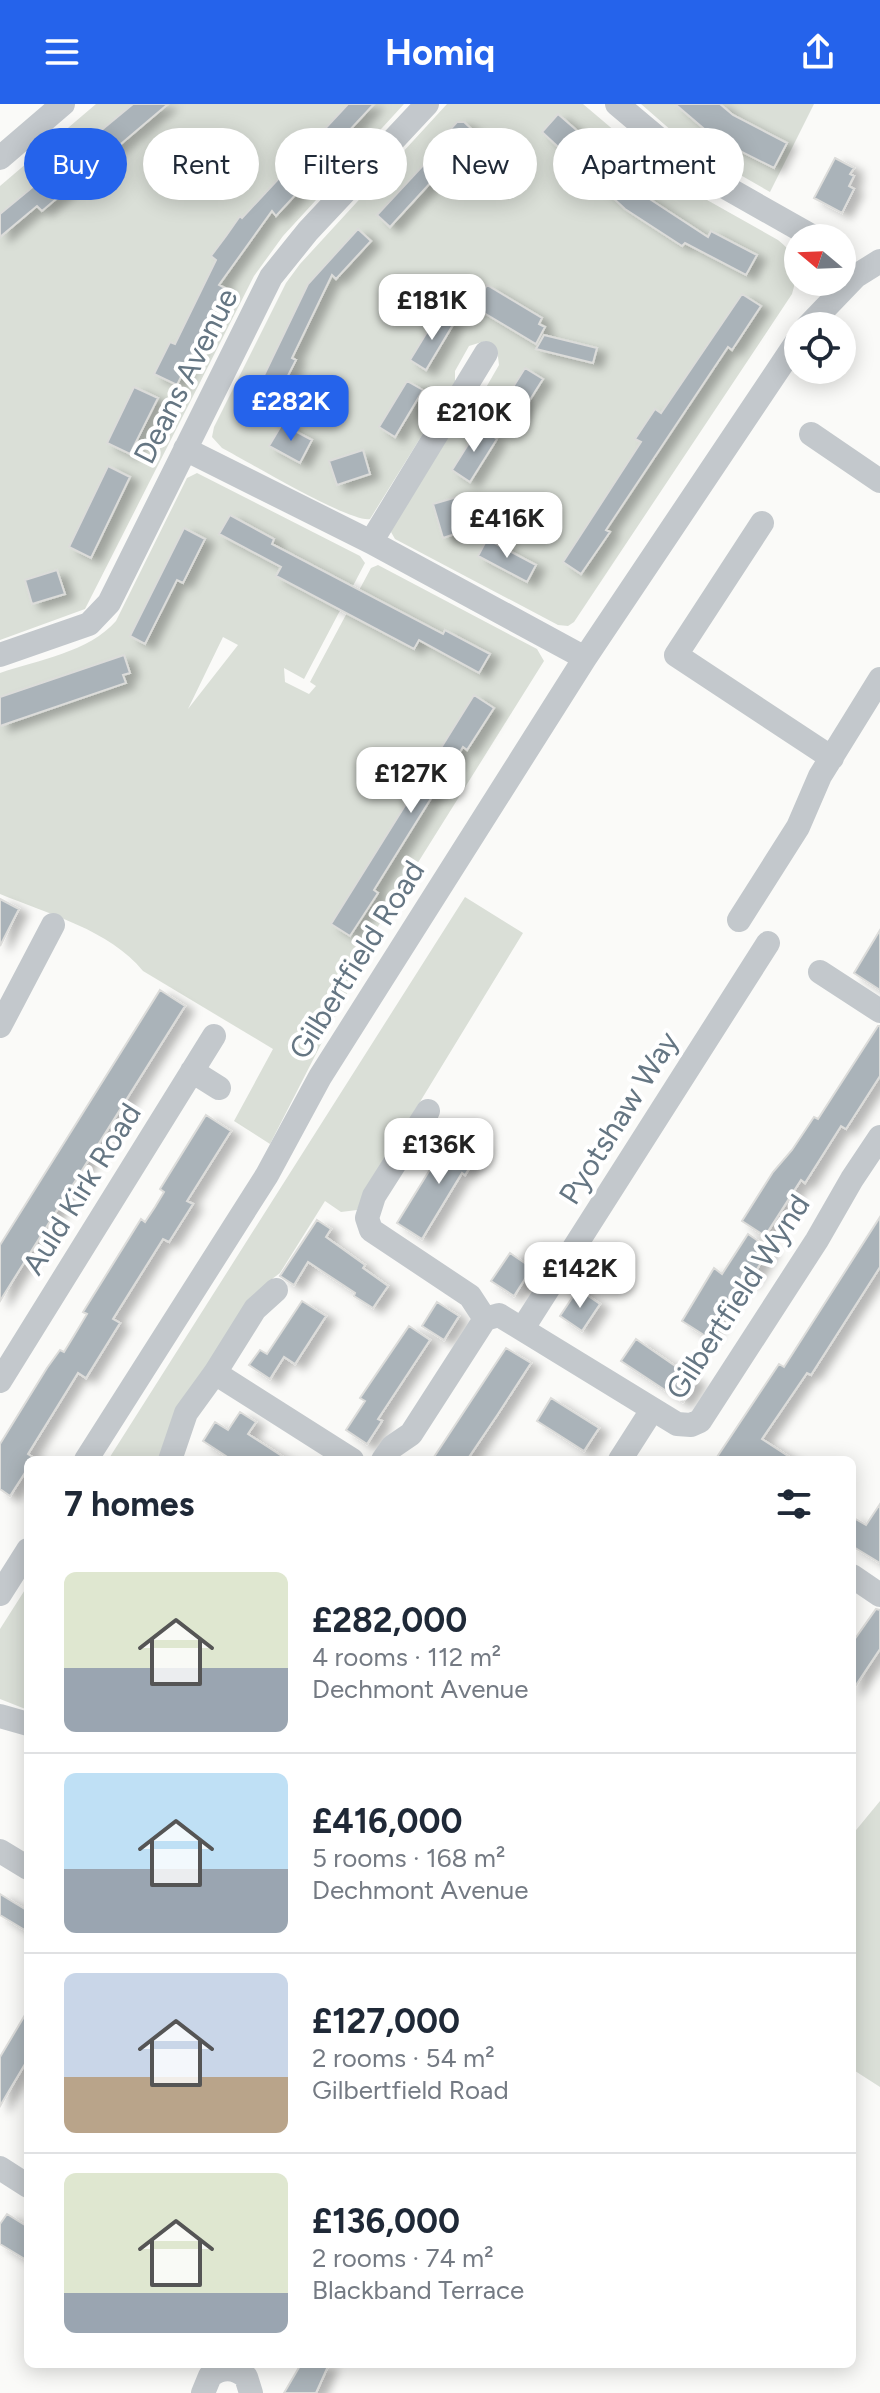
<!DOCTYPE html>
<html lang="en">
<head>
<meta charset="utf-8">
<style>
	:root { --surface:#fff; --page:#f6f6f7; --text:#1f2937; --muted:#747a83; --line:#e0e1e3; --accent:#2563eb }
	body { margin:0; font-family:Figtree,sans-serif; background:var(--page); color:var(--text); height:100vh; display:flex; flex-direction:column; font-size:30px; white-space:nowrap }
	* { box-sizing:border-box; margin:0 }
	p { font-size:26px; color:var(--muted) }
	.icon { flex:none; width:44px; height:44px; fill:none; stroke:currentColor; stroke-width:2; stroke-linecap:round; stroke-linejoin:round }
	.map { position:relative; flex:1; overflow:hidden }
	.panel { position:absolute; left:24px; top:1352px; width:832px; height:912px; display:flex; flex-direction:column; background:var(--surface); border-radius:12px; box-shadow:0 4px 20px #0003 }
	.panel>* { flex:none }
	.guide { position:absolute; left:24px; top:24px; width:832px; height:72px; display:flex; gap:16px }
	.needle { width:52px; rotate:289deg }
	.buttons { position:absolute; left:784px; top:120px; display:grid; gap:16px }
	.buttons a { display:grid; place-items:center; width:72px; height:72px; border-radius:50%; background:var(--surface); box-shadow:0 4px 20px #0003; font-size:40px }
	.price { position:absolute; translate:-50% -68px; padding:0 18px; border-radius:16px; background:#fff; color:#222; font-size:26px; line-height:52px; filter:drop-shadow(0 2px 4px #0008) }
	.price::after { content:''; position:absolute; left:50%; top:48px; width:24px; height:18px; margin-left:-12px; background:inherit; clip-path:polygon(0 0,100% 0,50% 100%) }
	.price.on { background:var(--accent); color:#fff }
	ul { padding:0; list-style:none }
	li { display:flex; align-items:center; gap:24px; height:200px; padding:0 40px }
	li+li { border-top:2px solid var(--line) }
	li span { display:grid; place-items:center; flex:none; width:224px; height:160px; border-radius:12px; color:#555 }
	li>.icon { margin-inline-start:auto }
	span .icon { width:96px; height:96px; fill:#fffc; stroke-width:1 }
	li b { font-size:34px }
	h2 { display:flex; justify-content:space-between; align-items:center; height:96px; padding:0 40px; font-size:34px }
	.pill { padding:0 28px; border-radius:36px; background:var(--surface); box-shadow:0 4px 20px #0003; font-size:28px; line-height:72px }
	.pill.on { background:var(--accent); color:#fff }
	header { display:flex; justify-content:space-between; align-items:center; height:104px; padding:0 40px; background:var(--accent); color:#fff; font-size:36px; font-weight:700 }
	.map>svg:first-child { display:block }
	.green { fill:#dadfd7; fill-rule:evenodd }
	.building { fill:#aab3b9; stroke:#dcdcda; stroke-width:2; filter:url(#shadow) }
	.lines { fill:none; stroke-linecap:round; stroke-linejoin:round }
	.street { stroke:#c3c8cc; stroke-width:24 }
	.labels { text-anchor:middle; stroke-width:8; stroke-linejoin:round; paint-order:stroke }
	.street-label { font-size:30px; fill:#657683; stroke:#fff }
</style>
</head>
<body>
<header><svg class="icon" aria-label="menu" viewBox="0 0 24 24"><path d="M4 6h16M4 12h16M4 18h16"/></svg>Homiq<svg class="icon" aria-label="share" viewBox="0 0 24 24"><path d="M12 15V3M7 8l5-5 5 5M5 13v7h14v-7"/></svg></header>
<div class="map">
<svg width="880" height="2289" viewBox="0 0 880 2289">
	<defs>
		<filter id="shadow"><feDropShadow dx="9" dy="5" stdDeviation="4" flood-color="#0004"/></filter>
	</defs>
	<rect width="100%" height="100%" fill="#fafaf8"/>
	<!-- green -->
	<path class="green" d="M 96,0 L 404,0 L 283,132 L 254,172 L 85,505 L 0,536 L 0,82 Z
		M 447,0 L 583,0 L 675,78 L 778,136 C 798,151 799,167 792,190 L 574,518 L 568,522 L 558,521 L 395,435 L 391,428 L 395,416 L 473,291 L 484,287 L 499,261 L 497,245 L 485,237 L 469,242 L 455,267 L 455,278 L 370,415 C 350,419 247,357 222,344 L 212,333 L 214,323 L 286,179 L 300,160 Z
		M 641,0 L 814,0 L 770,88 L 688,41 Z
		M 197,369 L 360,452 L 365,459 L 304,575 L 284,564 L 285,578 L 309,590 L 316,582 L 310,578 L 371,464 L 378,461 L 537,545 L 544,557 L 362,848 L 366,852 L 270,1040 L 234,1017 L 273,945 L 143,867 C 110,826 48,810 0,790 L 0,569 C 38,556 89,548 116,517 L 187,374 ZM 223,533 L 238,541 L 188,605 Z
		M 465,793 L 523,829 L 365,1088 L 357,1106 L 341,1108 L 325,1097 L 280,1169 L 272,1175 L 160,1356 L 108,1356 Z
		M 28,1481 L 28,1606 L 0,1595 L 0,1525 Z
		M 880,1697 L 880,1983 L 852,1965 L 852,1731 Z"/>
	<!-- building -->
	<path class="building" d="M 133,0 L 168,0 L 42,107 L 37,102 L 0,133 L 0,110 Z
		M 348,0 L 374,0 L 307,72 L 310,75 L 276,112 L 272,107 L 219,181 L 225,184 L 177,281 L 154,270 L 170,238 L 175,240 L 216,156 L 211,152 L 226,132 L 240,112 L 242,114 Z
		M 675,0 L 720,0 L 733,11 L 787,39 L 774,64 L 716,35 Z
		M 558,10 L 596,43 L 593,46 L 639,88 L 708,133 L 711,127 L 757,151 L 746,171 L 685,139 L 682,142 L 625,105 L 542,28 Z
		M 457,18 L 464,18 L 476,29 L 390,123 L 377,111 L 429,55 L 426,52 Z
		M 835,54 L 854,64 L 850,70 L 854,72 L 849,82 L 854,85 L 842,109 L 814,94 Z
		M 358,125 L 371,137 L 336,175 L 332,171 L 292,254 L 296,256 L 273,301 L 254,292 L 308,180 Z
		M 487,181 L 542,214 L 539,220 L 545,223 L 536,240 L 474,203 Z
		M 742,190 L 761,202 L 732,246 L 728,243 L 606,426 L 610,428 L 581,470 L 563,458 L 641,338 L 635,335 L 655,305 L 661,309 Z
		M 438,210 L 454,219 L 426,266 L 410,256 Z
		M 544,231 L 597,244 L 593,259 L 536,245 Z
		M 525,264 L 543,275 L 516,318 L 498,307 Z
		M 407,277 L 423,286 L 395,333 L 379,323 Z
		M 134,283 L 158,294 L 130,350 L 107,339 Z
		M 282,320 L 312,336 L 300,359 L 269,342 Z
		M 479,323 L 497,335 L 470,378 L 452,366 Z
		M 363,346 L 370,370 L 337,381 L 329,357 Z
		M 108,362 L 130,373 L 91,454 L 69,443 Z
		M 457,393 L 467,426 L 443,434 L 433,400 Z
		M 230,411 L 274,435 L 272,440 L 443,530 L 445,526 L 490,550 L 479,569 L 419,536 L 414,545 L 276,472 L 281,463 L 219,430 Z
		M 184,424 L 205,435 L 183,479 L 177,476 L 145,540 L 130,532 Z
		M 487,435 L 536,461 L 527,478 L 478,452 Z
		M 57,466 L 65,490 L 32,500 L 25,476 Z
		M 124,551 L 130,569 L 123,571 L 126,579 L 0,622 L 0,593 Z
		M 474,591 L 494,604 L 467,646 L 463,643 L 374,786 L 378,789 L 350,832 L 331,820 Z
		M 0,795 L 19,805 L 0,842 Z
		M 880,826 L 880,886 L 854,869 Z
		M 160,886 L 185,902 L 0,1197 L 0,1141 Z
		M 878,922 L 880,922 L 880,972 L 846,1025 L 841,1022 L 805,1079 L 801,1076 L 765,1132 L 742,1117 L 773,1068 L 792,1046 L 814,1013 L 818,1015 Z
		M 206,1011 L 231,1027 L 187,1097 L 193,1100 L 169,1138 L 163,1135 L 113,1215 L 120,1219 L 86,1274 L 78,1269 L 28,1350 L 34,1354 L 28,1356 L 28,1364 L 10,1392 L 0,1385 L 0,1340 L 47,1264 L 60,1246 L 64,1248 L 75,1230 L 87,1210 L 83,1208 L 141,1115 L 145,1118 L 155,1103 L 164,1088 L 160,1085 Z
		M 461,1028 L 483,1043 L 465,1071 L 462,1069 L 422,1135 L 397,1119 L 434,1059 L 439,1062 Z
		M 880,1113 L 880,1163 L 811,1271 L 807,1269 L 762,1335 L 794,1356 L 715,1356 L 779,1260 L 784,1263 Z
		M 317,1116 L 331,1125 L 326,1133 L 365,1161 L 363,1164 L 388,1182 L 373,1204 L 354,1192 L 355,1189 L 308,1158 L 294,1181 L 280,1172 Z
		M 748,1130 L 770,1145 L 748,1179 L 742,1175 L 707,1233 L 682,1217 L 714,1164 L 722,1170 Z
		M 510,1149 L 532,1164 L 514,1192 L 491,1177 Z
		M 578,1185 L 600,1200 L 582,1227 L 560,1212 Z
		M 302,1197 L 326,1212 L 295,1260 L 284,1253 L 270,1275 L 249,1261 L 260,1246 L 267,1250 Z
		M 437,1198 L 459,1212 L 444,1236 L 422,1222 Z
		M 409,1222 L 430,1236 L 378,1315 L 382,1317 L 367,1340 L 346,1326 L 365,1297 L 360,1294 Z
		M 636,1235 L 697,1277 L 683,1298 L 621,1257 Z
		M 506,1244 L 531,1259 L 498,1310 L 467,1356 L 432,1356 Z
		M 551,1294 L 599,1324 L 584,1347 L 537,1317 Z
		M 240,1308 L 256,1318 L 248,1330 L 288,1356 L 232,1356 L 203,1337 L 215,1318 L 228,1326 Z
		M 880,1400 L 880,1459 L 852,1442 L 852,1413 L 866,1421 Z
		M 876,1505 L 880,1506 L 880,1545 L 852,1587 L 852,1539 Z
		M 0,1790 L 28,1807 L 28,1828 L 0,1811 Z
		M 28,1906 L 28,1955 L 0,2002 L 0,1953 Z
		M 7,2110 L 28,2123 L 28,2157 L 0,2140 L 0,2120 Z
		M 301,2260 L 329,2260 L 316,2289 L 284,2289 Z"/>
	<g class="lines">
		<!-- street -->
		<path class="street" d="M 617,0 L 680,53 L 718,79 L 815,134
			M 0,54 L 63,0
			M 808,222 L 856,172 L 880,157
			M 811,330 L 880,377
			M 185,345 L 371,438 L 585,554
			M 762,419 L 676,551 L 832,654
			M 371,438 L 486,249
			M 0,551 L 89,520 L 109,499 L 271,173 L 308,127 L 427,0
			M 739,816 L 798,723 L 820,672 L 880,575
			M 820,868 L 880,907
			M 0,922 L 53,821
			M 192,967 L 219,984
			M 428,1007 L 374,1092 L 367,1114 L 371,1126 L 470,1192 L 485,1215
			M 523,1224 L 768,839
			M 215,1269 L 352,1356
			M 0,1277 L 214,932
			M 86,1356 L 267,1071 L 320,973 L 585,554 L 798,236
			M 170,1356 L 186,1309 L 215,1269 L 255,1205 L 276,1186
			M 383,1356 L 392,1343 L 411,1330 L 485,1215 L 499,1211 L 677,1320 L 691,1321 L 700,1317 L 817,1136 L 852,1075 L 880,1033
			M 620,1356 L 652,1306
			M 852,1472 L 880,1491
			M 0,1490 L 28,1446
			M 0,1612 L 28,1620
			M 0,1747 L 28,1764
			M 0,2064 L 28,2082
			M 203,2289 L 210,2272 C 222,2263 234,2263 246,2273 L 251,2289"/>
	</g>
	<g class="labels">
		<!-- street labels -->
		<g class="street-label">
			<text transform="translate(186 272) rotate(-63)" y="10">Deans Avenue</text>
			<text transform="translate(357 856) rotate(-58)" y="10">Gilbertfield Road</text>
			<text transform="translate(619 1014) rotate(-58)" y="10">Pyotshaw Way</text>
			<text transform="translate(82 1085) rotate(-58)" y="10">Auld Kirk Road</text>
			<text transform="translate(738 1193) rotate(-57)" y="10">Gilbertfield Wynd</text>
		</g>
	</g>
</svg>
<div class="buttons">
<a><svg class="needle" viewBox="-14 -14 28 28"><path d="M0-13l5 13h-10z" fill="#e53935"/><path d="M0 13l5-13h-10z" fill="#747a83"/></svg></a>
<a><svg class="icon" aria-label="locate" viewBox="0 0 24 24"><circle cx="12" cy="12" r="6"/><path d="M12 2v4M12 18v4M2 12h4M18 12h4"/></svg></a>
</div>
<b class="price" style="left:432px;top:238px">£181K</b>
<b class="price on" style="left:291px;top:339px">£282K</b>
<b class="price" style="left:474px;top:350px">£210K</b>
<b class="price" style="left:507px;top:456px">£416K</b>
<b class="price" style="left:411px;top:711px">£127K</b>
<b class="price" style="left:439px;top:1082px">£136K</b>
<b class="price" style="left:580px;top:1206px">£142K</b>
<div class="guide">
<a class="pill on">Buy</a>
<a class="pill">Rent</a>
<a class="pill">Filters</a>
<a class="pill">New</a>
<a class="pill">Apartment</a>
</div>
<section class="panel">
<h2>7 homes<svg class="icon" aria-label="filters" viewBox="0 0 24 24"><path d="M4 7h16M4 17h16"/><circle cx="9" cy="7" r="2"/><circle cx="15" cy="17" r="2"/></svg></h2>
<ul>
<li><span style="background:linear-gradient(#dfe7d0 60%,#9aa5b1 0)"><svg class="icon" aria-label="home" viewBox="0 0 24 24"><path d="M3 11l9-7 9 7M6 9v11h12V9"/></svg></span><div><b>£282,000</b><p>4 rooms · 112 m²</p><p>Dechmont Avenue</p></div></li>
<li><span style="background:linear-gradient(#bfe0f5 60%,#9aa5b1 0)"><svg class="icon" aria-label="home" viewBox="0 0 24 24"><path d="M3 11l9-7 9 7M6 9v11h12V9"/></svg></span><div><b>£416,000</b><p>5 rooms · 168 m²</p><p>Dechmont Avenue</p></div></li>
<li><span style="background:linear-gradient(#c9d6e8 65%,#b9a48a 0)"><svg class="icon" aria-label="home" viewBox="0 0 24 24"><path d="M3 11l9-7 9 7M6 9v11h12V9"/></svg></span><div><b>£127,000</b><p>2 rooms · 54 m²</p><p>Gilbertfield Road</p></div></li>
<li><span style="background:linear-gradient(#dfe7d0 75%,#9aa5b1 0)"><svg class="icon" aria-label="home" viewBox="0 0 24 24"><path d="M3 11l9-7 9 7M6 9v11h12V9"/></svg></span><div><b>£136,000</b><p>2 rooms · 74 m²</p><p>Blackband Terrace</p></div></li>
</ul>
</section>
</div>
</body>
</html>
